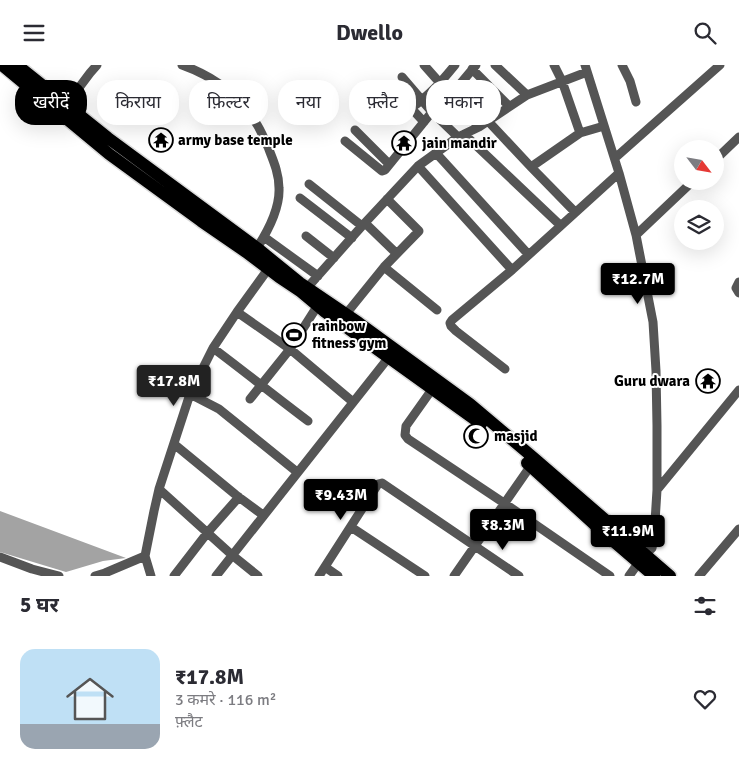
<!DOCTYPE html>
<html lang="hi">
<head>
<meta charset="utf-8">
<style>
	:root { --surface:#fff; --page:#f2f2f3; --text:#2b2b33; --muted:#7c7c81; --line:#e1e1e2; --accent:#000 }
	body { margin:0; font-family:Signika,"Noto Sans Devanagari",sans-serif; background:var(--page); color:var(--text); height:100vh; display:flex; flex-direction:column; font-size:19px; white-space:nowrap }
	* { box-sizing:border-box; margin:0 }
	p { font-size:16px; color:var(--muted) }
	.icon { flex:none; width:28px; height:28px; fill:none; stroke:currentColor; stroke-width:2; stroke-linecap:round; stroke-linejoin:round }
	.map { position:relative; height:511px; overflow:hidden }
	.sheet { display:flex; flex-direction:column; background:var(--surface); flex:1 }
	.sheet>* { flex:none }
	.hud { position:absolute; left:15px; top:15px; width:710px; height:45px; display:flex; gap:10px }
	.needle { width:32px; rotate:121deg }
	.controls { position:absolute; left:674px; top:75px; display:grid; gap:10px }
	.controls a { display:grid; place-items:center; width:50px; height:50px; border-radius:50%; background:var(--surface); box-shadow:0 5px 20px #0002; font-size:25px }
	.price { position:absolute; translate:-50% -42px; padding:0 11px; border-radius:5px; background:var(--accent); color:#fff; font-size:16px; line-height:32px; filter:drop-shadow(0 1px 2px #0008) }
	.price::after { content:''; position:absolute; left:50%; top:30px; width:15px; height:11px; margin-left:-8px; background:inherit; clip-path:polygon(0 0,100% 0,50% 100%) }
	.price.selected { background:#222; color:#fff }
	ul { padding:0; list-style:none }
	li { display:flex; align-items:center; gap:15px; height:125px; padding:0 20px }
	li+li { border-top:1px solid var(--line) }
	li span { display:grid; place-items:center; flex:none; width:140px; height:100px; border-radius:15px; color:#555 }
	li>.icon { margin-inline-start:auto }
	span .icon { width:60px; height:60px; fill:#fffc; stroke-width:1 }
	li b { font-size:21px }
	h2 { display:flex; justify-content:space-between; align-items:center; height:60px; padding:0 20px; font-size:21px }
	.pill { padding:0 18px; border-radius:20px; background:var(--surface); box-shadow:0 5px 20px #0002; font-size:18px; line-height:45px }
	.pill.selected { background:var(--accent); color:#fff }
	header { display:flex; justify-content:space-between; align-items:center; height:65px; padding:0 20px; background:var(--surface); font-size:22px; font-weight:700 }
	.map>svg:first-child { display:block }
	.water { fill:#a3a3a3 }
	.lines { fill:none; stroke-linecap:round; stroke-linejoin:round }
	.highway-casing { stroke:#dbdbdb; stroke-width:15 }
	.minor { stroke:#555; stroke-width:9 }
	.highway { stroke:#000; stroke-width:12 }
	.labels { text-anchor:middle; stroke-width:4; stroke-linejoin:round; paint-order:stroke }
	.poi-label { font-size:15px; font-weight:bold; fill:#000; stroke:#fff; text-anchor:start }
</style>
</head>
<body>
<header><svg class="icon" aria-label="menu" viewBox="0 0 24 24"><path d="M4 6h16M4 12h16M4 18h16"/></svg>Dwello<svg class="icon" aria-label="search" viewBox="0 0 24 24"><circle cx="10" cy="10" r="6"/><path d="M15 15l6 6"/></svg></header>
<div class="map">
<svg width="739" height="511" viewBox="0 0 739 511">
	<rect width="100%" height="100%" fill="#fff"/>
	<!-- water -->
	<path class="water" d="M 0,446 L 126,493 L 103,496 L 66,507 L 0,487 Z"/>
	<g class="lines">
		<!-- highway casing -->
		<g class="highway-casing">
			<path id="highway" d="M 2,0 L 109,89 L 201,156 L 246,187 L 279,212 L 300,226 L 325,247 L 481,359
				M 17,0 L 108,73 L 257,183 L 300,218 L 359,258 L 470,339 L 535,394 L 670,511
				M 527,398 L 605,469 L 654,511"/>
		</g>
		<!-- minor -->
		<path class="minor" d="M 182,0 C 213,11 239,30 256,58 C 261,65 264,74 268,82 C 273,95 279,108 279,123 C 280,144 268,166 257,183
			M 424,0 L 479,62
			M 495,0 L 527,30
			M 554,0 L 562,16 L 580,68
			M 585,0 L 619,108 L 636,170 L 653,257 L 656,306 L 657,361 L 657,425 L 654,473 L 652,483 L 642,493 L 629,511
			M 622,0 L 630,16 L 636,37
			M 472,4 L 509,41
			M 402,12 L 432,47 L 458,72
			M 396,23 L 411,43 C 429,31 442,16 455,0
			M 66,40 L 90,8 L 97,0
			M 411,43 L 424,57
			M 487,55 L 531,102 L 575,147
			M 355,65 L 389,99
			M 464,69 L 560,160
			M 345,76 L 382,106 L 385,105 L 432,47 L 451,30 L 476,0
			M 436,88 L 528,189
			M 615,93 L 720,0
			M 715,95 L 739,72
			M 418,101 L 512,205
			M 531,102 L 580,68 L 604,61
			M 309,119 L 362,161
			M 300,133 L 352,173
			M 365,158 L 396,188
			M 636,170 L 693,116
			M 306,171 L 334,193
			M 264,172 L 318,211
			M 384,202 L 437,245
			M 739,217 L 736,223 L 739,228
			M 307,223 L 362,161 L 418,101 L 458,72 L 479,62 L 527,30 L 587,7
			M 237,247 L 290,284 L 353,337
			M 346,249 L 384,202 L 419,166 L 387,134
			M 213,283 C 245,307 276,332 308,356
			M 505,304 L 456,266 L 451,261 L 450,258 L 452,255 L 512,205 L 619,108
			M 433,323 L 406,361 L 405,370 L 408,374 L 504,438 L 610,511
			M 190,329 L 219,344 L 297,407
			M 250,334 L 290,284 L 318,240
			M 174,379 L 236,430 L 263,450
			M 159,424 L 232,490 L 258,511
			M 657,425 L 739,325
			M 351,462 L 425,511
			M 0,492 L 32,504 L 59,511
			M 325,502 L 338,511
			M 95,511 L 105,508 L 145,491
			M 151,511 L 145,491 L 154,446 L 159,424 L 190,329 L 213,283 L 237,247 L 271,200
			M 174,511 L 208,467 L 239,432
			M 216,511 L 389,292
			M 319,511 L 378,419 L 382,418 L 519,511
			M 454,511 L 534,396
			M 699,511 L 739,464"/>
		<!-- highway -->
		<use href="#highway" class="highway"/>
	</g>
	<!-- icons -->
	<defs>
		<g id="temple-ring" transform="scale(1.25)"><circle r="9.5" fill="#fff" stroke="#000" stroke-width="1.5"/><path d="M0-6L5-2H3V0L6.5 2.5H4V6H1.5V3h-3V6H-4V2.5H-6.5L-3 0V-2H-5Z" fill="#000"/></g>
		<g id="stadium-ring" transform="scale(1.25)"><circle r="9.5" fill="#fff" stroke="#000" stroke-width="1.5"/><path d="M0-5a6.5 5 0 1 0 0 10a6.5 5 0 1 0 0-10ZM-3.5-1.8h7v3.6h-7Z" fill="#000"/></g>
		<g id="mosque-ring" transform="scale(1.25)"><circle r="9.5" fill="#fff" stroke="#000" stroke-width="1.5"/><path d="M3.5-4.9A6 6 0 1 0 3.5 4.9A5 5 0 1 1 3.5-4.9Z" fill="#000"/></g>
	</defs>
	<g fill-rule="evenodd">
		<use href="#temple-ring" x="161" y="75"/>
		<use href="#temple-ring" x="404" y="78"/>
		<use href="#stadium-ring" x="294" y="270"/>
		<use href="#temple-ring" x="708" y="316"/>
		<use href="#mosque-ring" x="476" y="371"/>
	</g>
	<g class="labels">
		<!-- poi labels -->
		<g class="poi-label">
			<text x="178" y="80">army base temple</text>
			<text x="422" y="83">jain mandir</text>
			<text x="312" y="266">rainbow<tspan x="312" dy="17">fitness gym</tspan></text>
			<text x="690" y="321" text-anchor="end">Guru dwara</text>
			<text x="494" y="376">masjid</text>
		</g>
	</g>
</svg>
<div class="controls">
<a><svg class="needle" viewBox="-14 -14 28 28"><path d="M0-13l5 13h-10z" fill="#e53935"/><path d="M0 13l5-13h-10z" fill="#7c7c81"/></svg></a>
<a><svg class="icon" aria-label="layers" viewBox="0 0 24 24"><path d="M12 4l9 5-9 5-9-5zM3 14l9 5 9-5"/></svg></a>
</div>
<b class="price" style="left:638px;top:240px">₹12.7M</b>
<b class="price selected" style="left:174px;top:342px">₹17.8M</b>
<b class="price" style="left:341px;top:456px">₹9.43M</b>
<b class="price" style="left:503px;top:486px">₹8.3M</b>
<b class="price" style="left:628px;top:492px">₹11.9M</b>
<div class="hud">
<a class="pill selected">खरीदें</a>
<a class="pill">किराया</a>
<a class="pill">फ़िल्टर</a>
<a class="pill">नया</a>
<a class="pill">फ़्लैट</a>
<a class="pill">मकान</a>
</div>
</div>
<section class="sheet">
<h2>5 घर<svg class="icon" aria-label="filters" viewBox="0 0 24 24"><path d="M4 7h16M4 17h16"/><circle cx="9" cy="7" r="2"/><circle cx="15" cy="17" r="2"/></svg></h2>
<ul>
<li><span style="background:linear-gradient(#bfe0f5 75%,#9aa5b1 0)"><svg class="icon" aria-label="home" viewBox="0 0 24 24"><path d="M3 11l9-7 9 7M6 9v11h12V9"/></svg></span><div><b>₹17.8M</b><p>3 कमरे · 116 m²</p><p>फ़्लैट</p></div><svg class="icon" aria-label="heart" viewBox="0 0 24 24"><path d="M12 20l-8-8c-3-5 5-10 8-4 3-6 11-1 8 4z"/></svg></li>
</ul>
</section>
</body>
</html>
